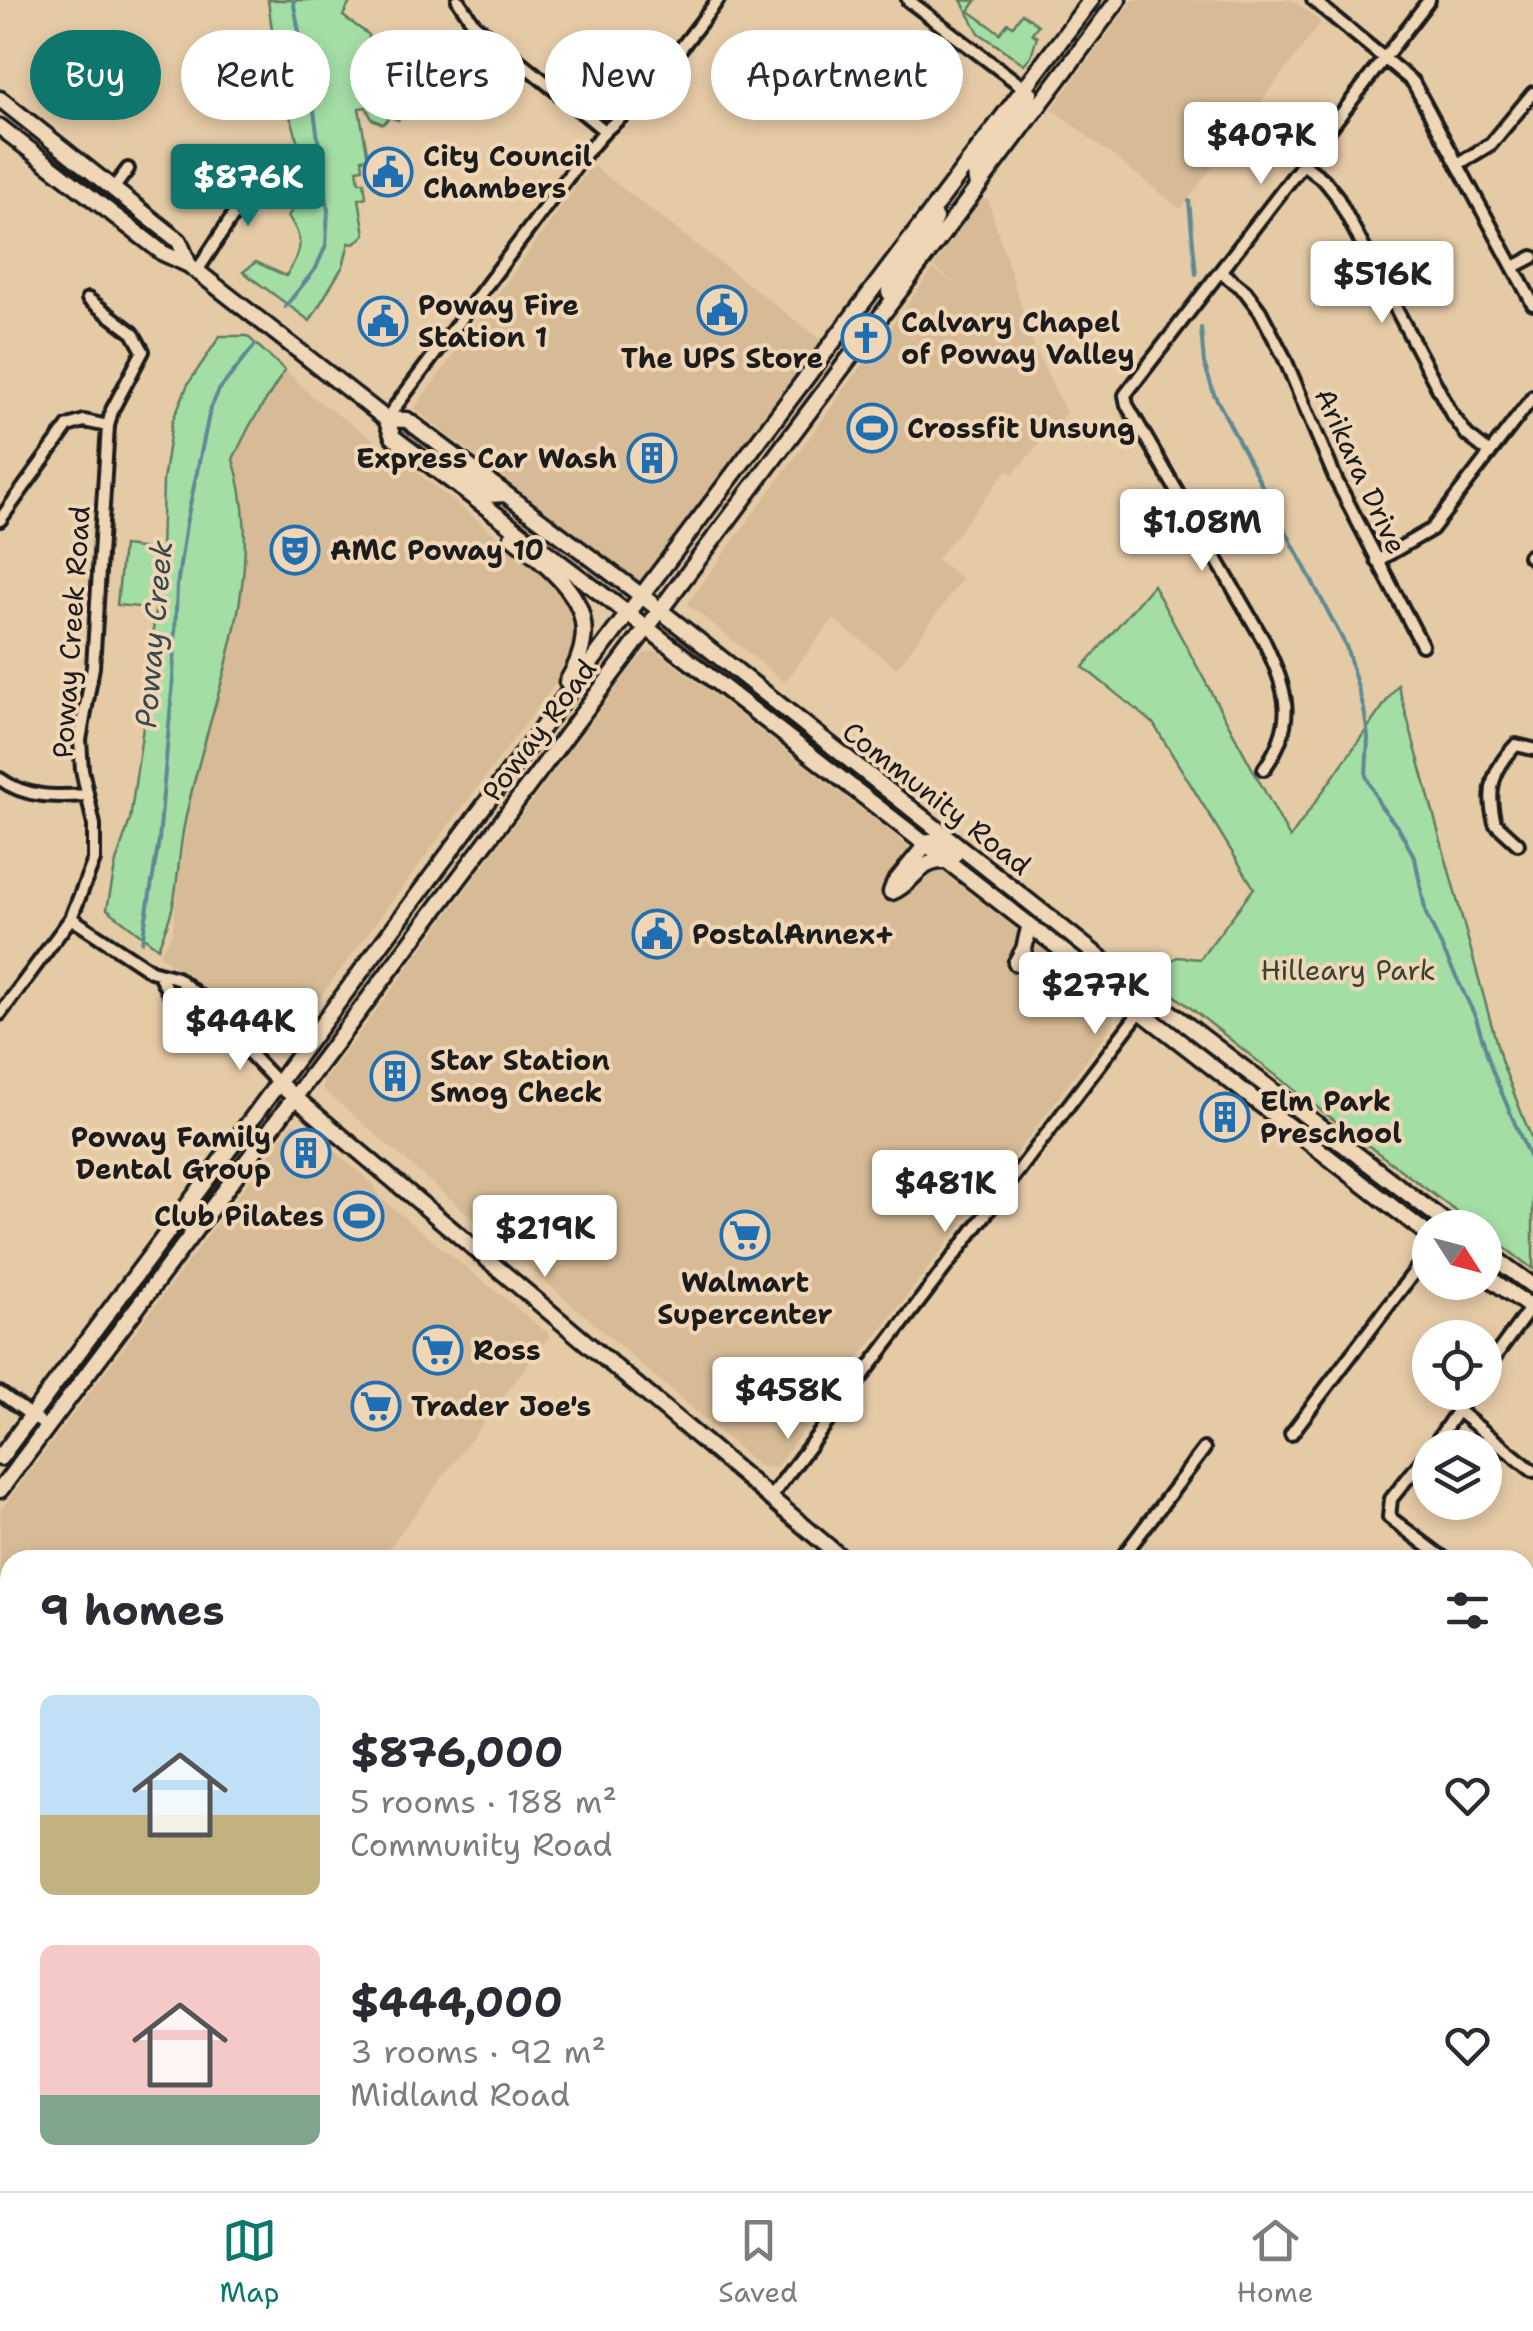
<!DOCTYPE html>
<html lang="en">
<head>
<meta charset="utf-8">
<style>
	:root { --surface:#fff; --page:#f7f7f7; --text:#2b2b33; --muted:#7c7c81; --line:#e1e1e2; --accent:#0f766e }
	body { margin:0; font-family:"Shantell Sans",sans-serif; background:var(--page); color:var(--text); height:100vh; display:flex; flex-direction:column; font-size:38px; white-space:nowrap }
	* { box-sizing:border-box; margin:0 }
	p { font-size:32px; color:var(--muted) }
	.icon { flex:none; width:55px; height:55px; fill:none; stroke:currentColor; stroke-width:2; stroke-linecap:round; stroke-linejoin:round }
	.map { position:relative; flex:1; overflow:hidden }
	.details { position:absolute; left:0px; top:1550px; width:1535px; height:642px; display:flex; flex-direction:column; background:var(--surface); border-radius:30px 30px 0 0; box-shadow:0 5px 15px #0003 }
	.details>* { flex:none }
	.hud { position:absolute; left:30px; top:30px; width:1000px; height:90px; display:flex; gap:20px }
	.needle { width:65px; rotate:126deg }
	.controls { position:absolute; left:1412px; top:1210px; display:grid; gap:20px }
	.controls a { display:grid; place-items:center; width:90px; height:90px; border-radius:50%; background:var(--surface); box-shadow:0 5px 15px #0003; font-size:50px }
	.price { position:absolute; translate:-50% -85px; padding:0 22px; border-radius:10px; background:#fff; color:#222; font-size:32px; line-height:65px; filter:drop-shadow(0 2px 5px #0008) }
	.price::after { content:''; position:absolute; left:50%; top:60px; width:30px; height:22px; margin-left:-15px; background:inherit; clip-path:polygon(0 0,100% 0,50% 100%) }
	.price.active { background:var(--accent); color:#fff }
	ul { padding:0; list-style:none }
	li { display:flex; align-items:center; gap:30px; height:250px; padding:0 40px }
	li span { display:grid; place-items:center; flex:none; width:280px; height:200px; border-radius:15px; color:#555 }
	li>.icon { margin-inline-start:auto }
	span .icon { width:120px; height:120px; fill:#fffc; stroke-width:1 }
	li b { font-size:42px }
	h2 { display:flex; justify-content:space-between; align-items:center; height:120px; padding:0 40px; font-size:42px }
	.pill { padding:0 35px; border-radius:45px; background:var(--surface); box-shadow:0 5px 15px #0003; font-size:35px; line-height:90px }
	.pill.active { background:var(--accent); color:#fff }
	.tabs { display:flex; justify-content:space-around; align-items:center; height:140px; border-top:2px solid var(--line); background:var(--surface); font-size:28px; color:var(--muted) }
	.tabs a { display:grid; justify-items:center; gap:5px }
	.tabs .active { color:var(--accent) }
	.map>svg:first-child { display:block }
	.built { fill:#d6bb96 }
	.green { fill:#a3dea5; stroke:#607d60; stroke-width:2.5 }
	.lines { fill:none; stroke-linecap:round; stroke-linejoin:round }
	.stream { stroke:#5c8b93; stroke-width:4 }
	.minor-casing { stroke:#1c1c1c; stroke-width:18 }
	.major-casing { stroke:#1c1c1c; stroke-width:21 }
	.minor { stroke:#eed6b6; stroke-width:10 }
	.major { stroke:#eed6b6; stroke-width:14 }
	.labels { text-anchor:middle; stroke-width:8; stroke-linejoin:round; paint-order:stroke }
	.poi-label { font-size:28px; font-weight:bold; fill:#1c1c1c; stroke:#eed6b6; text-anchor:start }
	.street-label { font-size:28px; fill:#1c1c1c; stroke:#eed6b6 }
	.park-label { font-size:28px; fill:#374337; stroke:#eed6b6 }
	.water-label { font-size:30px; font-style:italic; fill:#364a4e; stroke:#eed6b6 }
</style>
</head>
<body>
<div class="map">
<svg width="1533" height="2191" viewBox="0 0 1533 2191">
	<rect width="100%" height="100%" fill="#e5caa6"/>
	<filter id="ink" filterUnits="userSpaceOnUse"><feTurbulence type="fractalNoise" baseFrequency=".01" numOctaves="2"/><feDisplacementMap in="SourceGraphic" scale="20" xChannelSelector="R" yChannelSelector="G"/><feConvolveMatrix kernelMatrix="1 2 1 2 8 2 1 2 1" color-interpolation-filters="sRGB"/></filter>
	<g filter="url(#ink)">
		<!-- built -->
		<path class="built" d="M 1133,0 L 1292,0 L 1321,22 L 1181,209 L 1052,109 Z
			M 592,165 L 824,342 L 642,584 L 414,409 Z
			M 982,199 L 988,200 L 1034,347 L 1066,413 L 1013,474 L 1007,470 L 937,559 L 962,579 L 897,668 L 833,619 L 785,682 L 687,604 L 933,269 L 972,295 L 933,267 Z
			M 285,370 L 313,397 L 395,455 L 555,581 L 565,593 L 575,617 L 577,638 L 565,671 L 284,1045 L 277,1049 L 270,1048 L 159,954 L 172,935 L 233,459 L 250,425 Z
			M 657,651 L 1110,1002 L 1113,1012 L 1114,1023 L 1031,1134 L 775,1468 L 760,1467 L 323,1089 L 323,1082 L 631,668 L 644,653 Z
			M 292,1124 L 302,1124 L 374,1185 L 379,1197 L 550,1335 L 380,1560 L 10,1560 L 10,1672 L 0,1663 L 0,1511 Z"/>
		<!-- green -->
		<path class="green" d="M 268,0 L 351,0 L 343,16 L 369,35 L 369,54 L 382,53 L 409,68 L 415,61 L 432,74 L 398,120 L 390,117 L 383,124 L 372,119 L 366,107 L 359,108 L 368,158 L 362,159 L 363,168 L 357,169 L 359,182 L 364,182 L 366,197 L 359,199 L 365,234 L 355,244 L 349,243 L 343,266 L 310,321 L 243,272 L 256,262 L 286,276 C 301,250 306,242 288,216 L 304,196 C 300,167 301,140 288,112 L 265,104 L 244,105 L 239,99 L 275,52 Z
			M 961,0 L 976,1 L 969,11 L 1000,33 L 1008,23 L 1013,26 L 1022,13 L 1038,25 L 1032,33 L 1037,37 L 1031,56 L 1024,64 L 979,33 Z
			M 220,336 L 247,336 L 285,370 L 250,425 L 233,459 C 271,580 208,704 185,821 C 179,848 179,877 173,905 C 170,920 163,934 158,948 L 107,909 L 116,862 L 130,820 L 143,727 L 161,555 L 163,481 L 172,422 L 188,384 Z
			M 123,546 L 158,550 L 148,608 L 117,605 Z
			M 1153,585 L 1290,838 L 1398,685 L 1502,1063 L 1533,1142 L 1533,1269 L 1485,1233 L 1485,1228 L 1477,1227 L 1302,1096 L 1149,975 L 1177,957 L 1200,959 L 1254,888 L 1153,723 L 1083,667 Z"/>
		<g class="lines">
			<!-- stream -->
			<path class="stream" d="M 1189,201 L 1196,274
				M 285,307 L 316,268 L 326,245 L 328,210 L 314,111 L 293,0
				M 1201,328 L 1204,363 L 1214,394 L 1346,646 L 1364,709 L 1368,737 L 1366,776 L 1380,805 L 1399,829 L 1415,858 L 1426,914 L 1476,1018 L 1492,1070 L 1533,1166
				M 142,942 L 159,840 L 173,680 L 177,586 L 186,524 L 210,410 L 219,390 L 255,345"/>
			<!-- minor casing -->
			<g class="minor-casing">
				<path id="minor" d="M 458,0 L 474,24 L 605,131
					M 908,0 L 1024,88
					M 1313,0 L 1413,82 L 1533,304
					M 1460,163 L 1491,144 L 1533,93
					M 1303,164 L 1324,180 L 1336,195 L 1451,413 L 1467,435 L 1490,453
					M 113,189 L 128,169
					M 1514,267 L 1533,257
					M 197,271 L 266,165
					M 1221,272 L 1245,291 L 1260,311 L 1284,357 L 1336,480 L 1422,645
					M 386,419 L 586,153 L 605,131 L 642,99 L 718,0
					M 0,520 L 68,426 L 84,421 L 108,426
					M 1529,556 L 1533,559
					M 1377,561 L 1432,529 L 1533,397
					M 1264,769 C 1298,721 1287,691 1264,641 L 1127,405 L 1125,395 L 1429,0
					M 0,779 C 26,798 55,797 86,795
					M 1518,844 L 1495,823 C 1486,790 1493,769 1516,745 L 1533,749
					M 71,918 L 151,971 L 177,978 L 232,1023 L 232,1035 L 278,1083
					M 159,974 L 168,992 L 218,1036 L 232,1035
					M 0,1014 L 71,918 L 94,860 L 94,825 L 82,770 L 80,740 L 93,667 L 108,426 L 112,410 L 143,351 L 133,333 L 88,299
					M 1485,1370 L 1531,1307
					M 0,1393 L 47,1427
					M 1458,1411 L 1533,1471
					M 1291,1434 L 1430,1251
					M 1432,1448 L 1470,1392
					M 1430,1450 L 1391,1499 L 1389,1517 L 1446,1560
					M 769,1499 L 1151,997
					M 1120,1560 L 1204,1449
					M 1531,1770 L 1533,1773
					M 1525,1867 L 1533,1856
					M 0,1885 L 10,1893
					M 1525,1925 L 1533,1931
					M 0,2097 L 10,2087
					M 872,2191 L 878,2182
					M 1164,2191 L 1170,2182
					M 1329,2191 L 1336,2182
					M 1407,2191 L 1414,2182"/>
			</g>
			<!-- major casing -->
			<g class="major-casing">
				<path id="major" d="M 0,99 L 179,241 L 189,265
					M 0,127 L 163,253 L 189,265 L 386,419 L 393,437 L 647,628 L 1430,1236
					M 1000,146 C 1007,127 1028,112 1030,93 L 1024,88
					M 980,183 L 976,180 L 975,173 L 991,148 L 996,135
					M 894,298 L 889,292 L 890,285 L 929,233 L 935,218
					M 386,419 L 407,420 L 642,596 L 1137,987 L 1453,1228
					M 447,475 L 464,478 L 489,495 L 505,494
					M 512,537 C 563,579 610,612 567,682
					M 891,892 L 894,884 L 929,841 L 937,841 L 955,854
					M 892,892 C 913,884 918,861 943,861
					M 1016,963 L 1024,949 L 1029,928
					M 278,1083 L 844,1560
					M 1485,1251 L 1533,1286
					M 1485,1275 L 1533,1309
					M 0,1458 L 544,725 L 1091,0
					M 0,1490 L 1118,0
					M 1525,2090 L 1533,2096"/>
			</g>
			<!-- minor -->
			<use href="#minor" class="minor"/>
			<!-- major -->
			<use href="#major" class="major"/>
		</g>
	</g>
	<!-- icons -->
	<defs>
		<g id="civic-ring" transform="scale(2.5)"><circle r="9.5" fill="#eed6b6" stroke="#1f6fb2" stroke-width="1.5"/><path d="M-.6-6.5H3V-4.5H.6V-3L4-1V1h2V6H-6V1h2V-1L-.6-3ZM-1.2 2.5V6h2.4V2.5Z" fill="#1f6fb2"/></g>
		<g id="church-ring" transform="scale(2.5)"><circle r="9.5" fill="#eed6b6" stroke="#1f6fb2" stroke-width="1.5"/><path d="M-1.2-6h2.4v3.5h3.3v2.4h-3.3V6h-2.4V-.1h-3.3v-2.4h3.3Z" fill="#1f6fb2"/></g>
		<g id="stadium-ring" transform="scale(2.5)"><circle r="9.5" fill="#eed6b6" stroke="#1f6fb2" stroke-width="1.5"/><path d="M0-5a6.5 5 0 1 0 0 10a6.5 5 0 1 0 0-10ZM-3.5-1.8h7v3.6h-7Z" fill="#1f6fb2"/></g>
		<g id="building-ring" transform="scale(2.5)"><circle r="9.5" fill="#eed6b6" stroke="#1f6fb2" stroke-width="1.5"/><path d="M-4-6H4V6H1V3H-1V6H-4ZM-2.5-4.3h1.7v1.8h-1.7ZM.8-4.3h1.7v1.8H.8ZM-2.5-1h1.7V.8h-1.7ZM.8-1h1.7V.8H.8Z" fill="#1f6fb2"/></g>
		<g id="theatre-ring" transform="scale(2.5)"><circle r="9.5" fill="#eed6b6" stroke="#1f6fb2" stroke-width="1.5"/><path d="M-5-5.5Q0-4 5-5.5V0Q5 5 0 6Q-5 5-5 0ZM-3.3-2.5H-1v1.5H-3.3ZM1-2.5H3.3v1.5H1ZM-2.8 1Q0 5.5 2.8 1Z" fill="#1f6fb2"/></g>
		<g id="supermarket-ring" transform="scale(2.5)"><circle r="9.5" fill="#eed6b6" stroke="#1f6fb2" stroke-width="1.5"/><path d="M-6-5.5h2.5l.6 2H6L4.5 2H-2.5L-4.4-4H-6ZM-1.5 3.2a1.3 1.3 0 1 0 .1 0ZM3 3.2a1.3 1.3 0 1 0 .1 0Z" fill="#1f6fb2"/></g>
	</defs>
	<g fill-rule="evenodd">
		<use href="#civic-ring" x="388" y="172"/>
		<use href="#civic-ring" x="722" y="310"/>
		<use href="#civic-ring" x="383" y="321"/>
		<use href="#church-ring" x="866" y="338"/>
		<use href="#stadium-ring" x="872" y="428"/>
		<use href="#building-ring" x="652" y="458"/>
		<use href="#theatre-ring" x="295" y="550"/>
		<use href="#civic-ring" x="657" y="934"/>
		<use href="#building-ring" x="395" y="1076"/>
		<use href="#building-ring" x="1225" y="1117"/>
		<use href="#building-ring" x="306" y="1153"/>
		<use href="#stadium-ring" x="359" y="1216"/>
		<use href="#supermarket-ring" x="745" y="1235"/>
		<use href="#supermarket-ring" x="438" y="1350"/>
		<use href="#supermarket-ring" x="376" y="1406"/>
	</g>
	<g class="labels">
		<!-- poi labels -->
		<g class="poi-label">
			<text x="423" y="166">City Council<tspan x="423" dy="32">Chambers</tspan></text>
			<text x="418" y="315">Poway Fire<tspan x="418" dy="32">Station 1</tspan></text>
			<text x="901" y="332">Calvary Chapel<tspan x="901" dy="32">of Poway Valley</tspan></text>
			<text x="722" y="368" text-anchor="middle">The UPS Store</text>
			<text x="907" y="438">Crossfit Unsung</text>
			<text x="617" y="468" text-anchor="end">Express Car Wash</text>
			<text x="330" y="560">AMC Poway 10</text>
			<text x="692" y="944">PostalAnnex+</text>
			<text x="430" y="1070">Star Station<tspan x="430" dy="32">Smog Check</tspan></text>
			<text x="1260" y="1111">Elm Park<tspan x="1260" dy="32">Preschool</tspan></text>
			<text x="271" y="1147" text-anchor="end">Poway Family<tspan x="271" dy="32">Dental Group</tspan></text>
			<text x="324" y="1226" text-anchor="end">Club Pilates</text>
			<text x="745" y="1292" text-anchor="middle">Walmart<tspan x="745" dy="32">Supercenter</tspan></text>
			<text x="473" y="1360">Ross</text>
			<text x="411" y="1416">Trader Joe's</text>
		</g>
		<!-- street labels -->
		<g class="street-label">
			<text transform="translate(1361 471) rotate(65)" y="10">Arikara Drive</text>
			<text transform="translate(71 632) rotate(-86)" y="10">Poway Creek Road</text>
			<text transform="translate(539 730) rotate(-53)" y="10">Poway Road</text>
			<text transform="translate(937 798) rotate(38)" y="10">Community Road</text>
		</g>
		<!-- park labels -->
		<g class="park-label">
			<text x="1348" y="980">Hilleary Park</text>
		</g>
		<!-- water labels -->
		<g class="water-label">
			<text transform="translate(154 634) rotate(-85)" y="10">Poway Creek</text>
		</g>
	</g>
</svg>
<div class="controls">
<a><svg class="needle" viewBox="-14 -14 28 28"><path d="M0-13l5 13h-10z" fill="#e53935"/><path d="M0 13l5-13h-10z" fill="#7c7c81"/></svg></a>
<a><svg class="icon" aria-label="locate" viewBox="0 0 24 24"><circle cx="12" cy="12" r="6"/><path d="M12 2v4M12 18v4M2 12h4M18 12h4"/></svg></a>
<a><svg class="icon" aria-label="layers" viewBox="0 0 24 24"><path d="M12 4l9 5-9 5-9-5zM3 14l9 5 9-5"/></svg></a>
</div>
<b class="price" style="left:1261px;top:187px">$407K</b>
<b class="price active" style="left:248px;top:229px">$876K</b>
<b class="price" style="left:1382px;top:326px">$516K</b>
<b class="price" style="left:1202px;top:574px">$1.08M</b>
<b class="price" style="left:1095px;top:1037px">$277K</b>
<b class="price" style="left:240px;top:1073px">$444K</b>
<b class="price" style="left:945px;top:1235px">$481K</b>
<b class="price" style="left:545px;top:1280px">$219K</b>
<b class="price" style="left:788px;top:1442px">$458K</b>
<div class="hud">
<a class="pill active">Buy</a>
<a class="pill">Rent</a>
<a class="pill">Filters</a>
<a class="pill">New</a>
<a class="pill">Apartment</a>
</div>
<section class="details">
<h2>9 homes<svg class="icon" aria-label="filters" viewBox="0 0 24 24"><path d="M4 7h16M4 17h16"/><circle cx="9" cy="7" r="2"/><circle cx="15" cy="17" r="2"/></svg></h2>
<ul>
<li><span style="background:linear-gradient(#bfe0f5 60%,#c2b280 0)"><svg class="icon" aria-label="home" viewBox="0 0 24 24"><path d="M3 11l9-7 9 7M6 9v11h12V9"/></svg></span><div><b>$876,000</b><p>5 rooms · 188 m²</p><p>Community Road</p></div><svg class="icon" aria-label="heart" viewBox="0 0 24 24"><path d="M12 20l-8-8c-3-5 5-10 8-4 3-6 11-1 8 4z"/></svg></li>
<li><span style="background:linear-gradient(#f6c9c9 75%,#7fa58c 0)"><svg class="icon" aria-label="home" viewBox="0 0 24 24"><path d="M3 11l9-7 9 7M6 9v11h12V9"/></svg></span><div><b>$444,000</b><p>3 rooms · 92 m²</p><p>Midland Road</p></div><svg class="icon" aria-label="heart" viewBox="0 0 24 24"><path d="M12 20l-8-8c-3-5 5-10 8-4 3-6 11-1 8 4z"/></svg></li>
</ul>
</section>
</div>
<nav class="tabs">
<a class="active"><svg class="icon" aria-label="map" viewBox="0 0 24 24"><path d="M3 6l6-2 6 2 6-2v14l-6 2-6-2-6 2zM9 4v14M15 6v14"/></svg>Map</a>
<a><svg class="icon" aria-label="saved" viewBox="0 0 24 24"><path d="M7 4h10v16l-5-4-5 4z"/></svg>Saved</a>
<a><svg class="icon" aria-label="home" viewBox="0 0 24 24"><path d="M3 11l9-7 9 7M6 9v11h12V9"/></svg>Home</a>
</nav>
</body>
</html>
